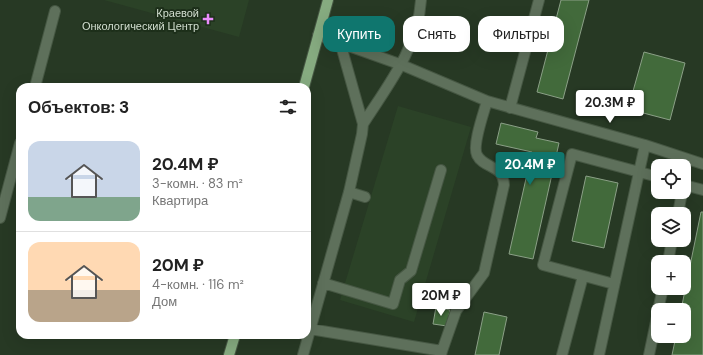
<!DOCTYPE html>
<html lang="ru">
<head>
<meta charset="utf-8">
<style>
	:root { --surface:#fff; --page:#f2f2f2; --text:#222; --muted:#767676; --line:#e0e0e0; --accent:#0f766e }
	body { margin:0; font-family:"DM Sans",sans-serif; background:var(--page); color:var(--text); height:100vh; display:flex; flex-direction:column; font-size:15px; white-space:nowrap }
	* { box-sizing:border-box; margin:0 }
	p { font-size:13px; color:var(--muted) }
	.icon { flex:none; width:22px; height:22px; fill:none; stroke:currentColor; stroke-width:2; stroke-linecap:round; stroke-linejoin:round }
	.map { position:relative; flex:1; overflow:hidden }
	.drawer { position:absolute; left:16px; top:83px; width:295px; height:256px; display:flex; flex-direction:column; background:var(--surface); border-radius:12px; box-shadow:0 4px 16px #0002 }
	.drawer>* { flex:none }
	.guide { position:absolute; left:323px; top:16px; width:320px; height:36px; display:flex; gap:8px }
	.tools { position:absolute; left:651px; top:159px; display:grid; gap:8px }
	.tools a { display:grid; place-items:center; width:40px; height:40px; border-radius:8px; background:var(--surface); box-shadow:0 4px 16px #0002; font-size:20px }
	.price { position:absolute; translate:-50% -34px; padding:0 9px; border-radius:4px; background:#fff; color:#222; font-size:13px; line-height:26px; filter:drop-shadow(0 1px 2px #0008) }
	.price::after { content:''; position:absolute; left:50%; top:24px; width:12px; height:9px; margin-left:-6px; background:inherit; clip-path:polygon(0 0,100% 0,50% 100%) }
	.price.on { background:var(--accent); color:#fff }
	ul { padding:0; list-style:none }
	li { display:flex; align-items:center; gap:12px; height:100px; padding:0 12px }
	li+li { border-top:1px solid var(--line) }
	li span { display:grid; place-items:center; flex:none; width:112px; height:80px; border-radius:12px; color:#555 }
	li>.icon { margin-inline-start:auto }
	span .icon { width:48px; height:48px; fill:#fffc; stroke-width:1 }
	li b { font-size:17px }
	h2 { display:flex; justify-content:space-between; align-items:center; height:48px; padding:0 12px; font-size:17px }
	.pill { padding:0 14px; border-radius:12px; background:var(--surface); box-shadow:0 4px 16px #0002; font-size:14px; line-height:36px }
	.pill.on { background:var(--accent); color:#fff }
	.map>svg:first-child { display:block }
	.built { fill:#2b4227 }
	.building { fill:#426a3b; stroke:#8ba087 }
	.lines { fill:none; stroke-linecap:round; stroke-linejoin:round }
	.minor-casing { stroke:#465743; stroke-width:12 }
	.major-casing { stroke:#465743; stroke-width:12 }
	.minor { stroke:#5e705b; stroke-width:10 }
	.major { stroke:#86ab80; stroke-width:10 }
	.poi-dot { fill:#ea8dfc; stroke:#1d2f1a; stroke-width:1.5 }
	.labels { text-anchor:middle; stroke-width:4; stroke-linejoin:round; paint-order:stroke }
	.poi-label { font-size:11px; fill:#d2ded0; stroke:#1d2f1a; text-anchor:end }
</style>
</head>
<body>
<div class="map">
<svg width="703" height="355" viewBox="0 0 703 355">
	<rect width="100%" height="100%" fill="#273924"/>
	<!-- built -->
	<path class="built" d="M 104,0 L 249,0 L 239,37 Z
		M 398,106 L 471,127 L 414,322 L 340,300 Z"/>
	<!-- building -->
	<path class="building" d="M 561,0 L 589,0 L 563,99 L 537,92 Z
		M 644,52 L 685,63 L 670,120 L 628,109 Z
		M 501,123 L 538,132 L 536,138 L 559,143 L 533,259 L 509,254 L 532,152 L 496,144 Z
		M 586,176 L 618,183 L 604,248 L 572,241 Z
		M 701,212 L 703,212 L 703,355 L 672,355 L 676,336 L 684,336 L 684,310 L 681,310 Z
		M 436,307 L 450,310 L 447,326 L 433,324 Z
		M 484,312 L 507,317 L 499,355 L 475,355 Z"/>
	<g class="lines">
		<!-- minor casing -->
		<g class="minor-casing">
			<path id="minor" d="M 318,35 L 402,65 L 487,101 L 645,145 L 703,164
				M 35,87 L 55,11
				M 510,108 L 539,0
				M 363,124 C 388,85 418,48 421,0
				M 684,185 L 703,190
				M 349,192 L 365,197
				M 678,214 L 682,192
				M 0,218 L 20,143
				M 668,262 L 672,240
				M 323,283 L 393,304 L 400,280 L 411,271 L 441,170
				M 614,284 L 543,265 L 572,154 L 658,177
				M 658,310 L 663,288
				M 310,329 L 442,351 L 441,355
				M 442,351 L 456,311 L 484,273 L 504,185 C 503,164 484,169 477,155 C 472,145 484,112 487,101
				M 303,355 L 349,192 L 362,134 L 363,124 L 340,42
				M 562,355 L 583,276
				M 599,355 L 645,145
				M 649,355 L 658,312"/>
		</g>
		<!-- major casing -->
		<g class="major-casing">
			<path id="major" d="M 304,87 L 328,0
				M 229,355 L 235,335"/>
		</g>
		<!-- minor -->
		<use href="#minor" class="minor"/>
		<!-- major -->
		<use href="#major" class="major"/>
	</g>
	<!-- markers -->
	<path class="poi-dot" d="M206 13h4v4h4v4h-4v4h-4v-4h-4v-4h4z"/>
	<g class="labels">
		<!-- poi labels -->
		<g class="poi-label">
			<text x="199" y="17">Краевой<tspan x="199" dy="13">Онкологический Центр</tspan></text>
		</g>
	</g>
</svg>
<div class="tools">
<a><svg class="icon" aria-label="locate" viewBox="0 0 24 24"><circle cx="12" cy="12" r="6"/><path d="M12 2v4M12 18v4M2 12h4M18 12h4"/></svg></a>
<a><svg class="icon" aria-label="layers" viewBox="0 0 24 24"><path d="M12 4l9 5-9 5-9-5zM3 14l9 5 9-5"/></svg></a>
<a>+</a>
<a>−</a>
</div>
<b class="price" style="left:610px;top:124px">20.3M ₽</b>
<b class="price on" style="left:530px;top:186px">20.4M ₽</b>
<b class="price" style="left:441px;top:317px">20M ₽</b>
<div class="guide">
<a class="pill on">Купить</a>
<a class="pill">Снять</a>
<a class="pill">Фильтры</a>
</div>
<section class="drawer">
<h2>Объектов: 3<svg class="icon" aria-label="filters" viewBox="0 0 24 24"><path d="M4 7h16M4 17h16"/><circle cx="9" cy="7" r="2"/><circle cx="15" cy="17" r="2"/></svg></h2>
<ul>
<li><span style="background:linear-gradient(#c9d6e8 70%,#7fa58c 0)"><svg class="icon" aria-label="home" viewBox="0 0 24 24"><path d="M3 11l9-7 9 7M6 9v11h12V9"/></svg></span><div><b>20.4M ₽</b><p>3-комн. · 83 m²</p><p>Квартира</p></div></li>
<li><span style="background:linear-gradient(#ffd9b3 60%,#b9a48a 0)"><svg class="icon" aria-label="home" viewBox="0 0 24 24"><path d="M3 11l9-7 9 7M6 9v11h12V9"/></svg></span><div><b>20M ₽</b><p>4-комн. · 116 m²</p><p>Дом</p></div></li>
</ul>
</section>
</div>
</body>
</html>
